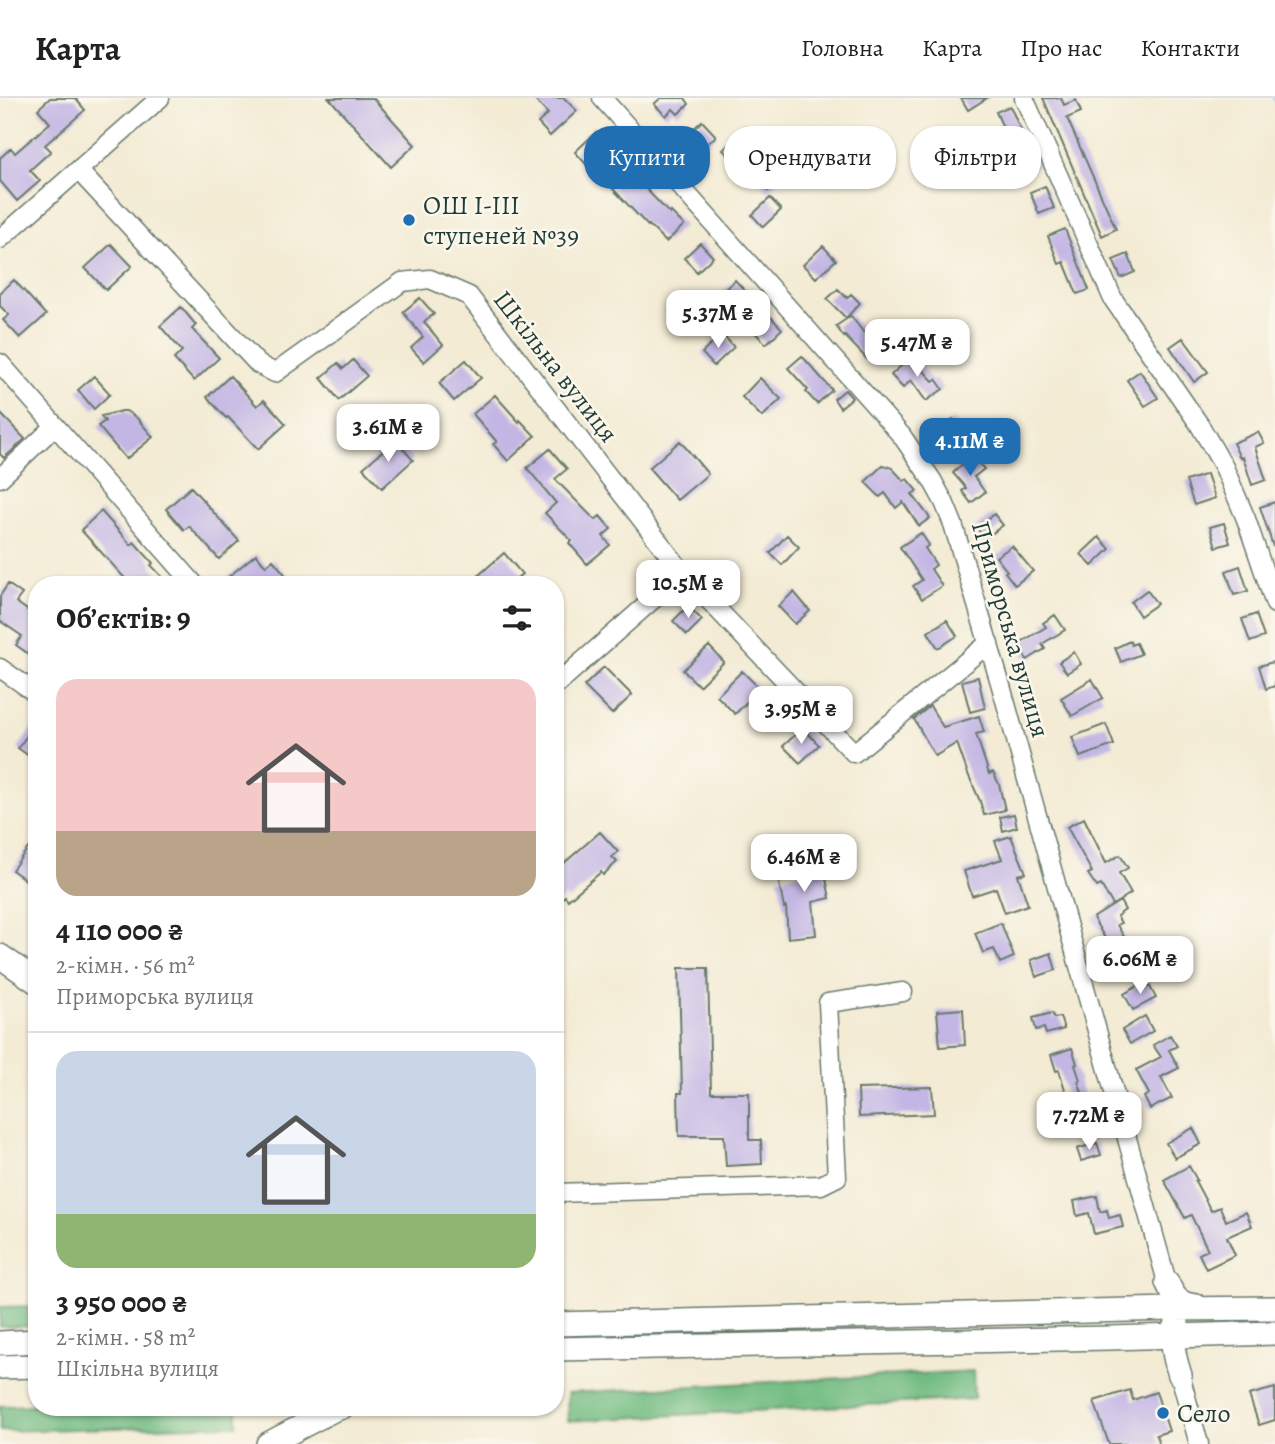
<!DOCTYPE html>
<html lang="uk">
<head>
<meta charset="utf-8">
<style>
	:root { --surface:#fff; --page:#f2f2f2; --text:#222; --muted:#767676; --line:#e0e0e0; --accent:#1f6fb2 }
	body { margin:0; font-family:Alegreya,serif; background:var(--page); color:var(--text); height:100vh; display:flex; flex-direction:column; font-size:26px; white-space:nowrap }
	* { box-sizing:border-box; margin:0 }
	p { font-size:23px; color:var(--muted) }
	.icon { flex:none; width:38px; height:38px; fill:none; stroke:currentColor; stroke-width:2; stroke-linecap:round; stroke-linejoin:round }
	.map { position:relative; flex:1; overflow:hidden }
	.sheet { position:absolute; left:28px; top:478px; width:536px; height:840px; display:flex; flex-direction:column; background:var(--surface); border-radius:28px; box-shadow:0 2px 5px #0004 }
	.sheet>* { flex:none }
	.hud { position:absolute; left:584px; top:28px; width:584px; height:63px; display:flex; gap:14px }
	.price { position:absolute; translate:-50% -60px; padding:0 16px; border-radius:14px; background:#fff; color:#222; font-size:23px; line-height:46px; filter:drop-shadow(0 2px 4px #0008) }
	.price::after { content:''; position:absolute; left:50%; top:42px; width:21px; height:16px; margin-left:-10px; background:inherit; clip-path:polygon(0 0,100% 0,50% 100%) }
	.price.current { background:var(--accent); color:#fff }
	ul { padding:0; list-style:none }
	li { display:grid; align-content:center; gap:14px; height:371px; padding:0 28px }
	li+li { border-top:2px solid var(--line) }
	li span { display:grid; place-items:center; height:217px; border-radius:21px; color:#555 }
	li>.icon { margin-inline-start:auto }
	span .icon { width:126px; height:126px; fill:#fffc; stroke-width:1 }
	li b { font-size:30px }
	h2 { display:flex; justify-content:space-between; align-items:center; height:84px; padding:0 28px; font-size:30px }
	.tag { padding:0 24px; border-radius:28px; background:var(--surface); box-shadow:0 2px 5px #0004; font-size:24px; line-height:63px }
	.tag.current { background:var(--accent); color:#fff }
	header { display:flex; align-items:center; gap:42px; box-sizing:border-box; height:98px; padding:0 35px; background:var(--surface); border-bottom:2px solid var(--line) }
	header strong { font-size:33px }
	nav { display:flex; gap:38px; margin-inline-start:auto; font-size:24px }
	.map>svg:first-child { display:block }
	.forest { fill:#72bc82; stroke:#487c5b; stroke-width:2 }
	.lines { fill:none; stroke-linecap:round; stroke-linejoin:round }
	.stream { stroke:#62aedb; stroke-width:3.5 }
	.building { fill:#c3b6e4 }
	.minor-casing { stroke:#697a6c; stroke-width:21 }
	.major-casing { stroke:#697a6c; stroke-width:26 }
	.minor { stroke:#fff; stroke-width:18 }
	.major { stroke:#fff; stroke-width:23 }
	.poi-dot { fill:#1f6fb2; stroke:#fbf7ec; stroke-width:2.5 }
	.labels { text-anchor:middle; stroke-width:5; stroke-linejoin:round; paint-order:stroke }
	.poi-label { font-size:26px; fill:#1f3d34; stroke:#fbf7ec; text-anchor:start }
	.street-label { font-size:26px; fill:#1f3d34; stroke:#fbf7ec }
</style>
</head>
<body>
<header>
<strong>Карта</strong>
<nav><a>Головна</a><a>Карта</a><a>Про нас</a><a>Контакти</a></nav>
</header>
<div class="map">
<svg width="1275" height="1346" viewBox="0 0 1275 1346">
	<rect width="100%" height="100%" fill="#fbf7ec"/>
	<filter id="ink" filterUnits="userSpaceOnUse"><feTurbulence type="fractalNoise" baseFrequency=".0143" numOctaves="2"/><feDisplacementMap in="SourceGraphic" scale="14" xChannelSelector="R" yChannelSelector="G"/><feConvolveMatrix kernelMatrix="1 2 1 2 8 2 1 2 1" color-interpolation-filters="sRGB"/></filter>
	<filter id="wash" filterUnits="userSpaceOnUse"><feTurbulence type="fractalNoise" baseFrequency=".00686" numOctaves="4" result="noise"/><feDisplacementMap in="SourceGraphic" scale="28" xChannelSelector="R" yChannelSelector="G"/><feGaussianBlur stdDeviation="1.57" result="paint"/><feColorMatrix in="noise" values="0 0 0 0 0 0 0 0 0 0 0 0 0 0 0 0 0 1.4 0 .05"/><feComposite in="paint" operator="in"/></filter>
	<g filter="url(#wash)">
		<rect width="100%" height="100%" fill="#f3ebd4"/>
		<!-- forest -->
		<path class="forest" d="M 37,1208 L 37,1228 L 0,1229 L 0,1209 Z
			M 973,1273 L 974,1301 L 568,1323 L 567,1295 Z
			M 37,1307 L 37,1309 L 237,1309 L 237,1327 L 0,1333 L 0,1308 Z"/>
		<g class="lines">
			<!-- stream -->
			<path class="stream" d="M 1274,0 L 1275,1"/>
		</g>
		<g id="blocks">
			<!-- building -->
			<path class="building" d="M 50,0 L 75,0 L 85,12 L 45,47 L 51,53 L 30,72 L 40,83 L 17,103 L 0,83 L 0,60 L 11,50 L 15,55 L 50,25 L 38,11 Z
				M 329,0 L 373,0 L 415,47 L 391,69 Z
				M 533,0 L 564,0 L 577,13 L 550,38 L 538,25 L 548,16 Z
				M 661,0 L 685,0 L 689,6 L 678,16 L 673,11 L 666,18 L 654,6 Z
				M 961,0 L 987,0 L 968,12 Z
				M 1043,0 L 1061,0 L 1064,7 L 1076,2 L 1081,14 L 1067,20 L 1116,131 L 1102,138 Z
				M 1010,8 L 1037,68 L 1023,74 L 996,14 Z
				M 702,23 L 716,38 L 700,53 L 686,38 Z
				M 746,29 L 787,74 L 768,93 L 742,64 L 738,67 L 723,52 Z
				M 596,34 L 607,46 L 586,66 L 575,54 Z
				M 633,72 L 646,86 L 643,88 L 670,116 L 671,114 L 684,127 L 666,144 L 649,127 L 648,128 L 613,91 Z
				M 1045,88 L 1054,110 L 1039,116 L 1030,94 Z
				M 770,100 L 781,112 L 763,129 L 752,117 Z
				M 1065,131 L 1089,192 L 1077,196 L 1064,164 L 1059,166 L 1048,138 Z
				M 700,145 L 713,159 L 697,174 L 684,160 Z
				M 111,146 L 132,168 L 106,192 L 85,170 Z
				M 823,148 L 836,162 L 816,180 L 803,167 Z
				M 1128,156 L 1135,174 L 1121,180 L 1113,162 Z
				M 14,182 L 46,217 L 20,240 L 3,222 L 9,217 L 0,208 L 0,195 Z
				M 735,182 L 747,195 L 746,197 L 769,221 L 771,219 L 782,231 L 766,246 L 748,227 L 745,231 L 717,199 Z
				M 838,191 L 847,200 L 851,196 L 860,205 L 846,220 L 827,201 Z
				M 420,200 L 434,216 L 424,224 L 443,247 L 424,264 L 411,250 L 423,239 L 403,214 Z
				M 181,209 L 196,227 L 192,231 L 219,260 L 194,283 L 174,261 L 182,253 L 160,228 Z
				M 851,218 L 867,239 L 872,234 L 883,246 L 867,261 L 845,238 L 844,239 L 836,228 Z
				M 722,236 L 734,249 L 714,268 L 702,255 Z
				M 1183,240 L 1208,274 L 1194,284 L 1170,249 Z
				M 802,258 L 832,292 L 817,306 L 806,294 L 808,292 L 788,270 Z
				M 911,259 L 933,283 L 936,281 L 943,291 L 926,303 L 911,282 L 903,290 L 891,277 Z
				M 353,262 L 367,278 L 339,302 L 321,280 L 338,265 L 343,271 Z
				M 466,262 L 481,280 L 454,303 L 439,285 Z
				M 1140,273 L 1158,300 L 1145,308 L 1127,282 Z
				M 94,278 L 110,296 L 94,311 L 78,292 Z
				M 230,278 L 257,308 L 264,302 L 286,326 L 258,351 L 228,319 L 226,320 L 207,299 Z
				M 760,280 L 781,301 L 762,319 L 742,299 Z
				M 845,292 L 852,300 L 840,310 L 834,301 Z
				M 495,297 L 519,324 L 520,322 L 535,338 L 508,363 L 493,346 L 497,344 L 473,316 Z
				M 122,313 L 126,313 L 137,320 L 153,339 L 126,361 L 98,328 L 105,323 L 101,318 Z
				M 0,315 L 25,341 L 4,360 L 0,356 Z
				M 953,321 L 964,333 L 946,349 L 935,337 Z
				M 1258,334 L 1264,345 L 1255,349 L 1266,382 L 1252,387 L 1243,359 L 1240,360 L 1233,345 Z
				M 395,342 L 413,362 L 382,390 L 363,370 Z
				M 680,343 L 708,376 L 677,402 L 649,370 Z
				M 550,351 L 567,371 L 555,381 L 595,422 L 600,418 L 611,431 L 603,438 L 610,447 L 587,466 L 569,445 L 572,443 L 545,415 L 556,405 L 527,370 Z
				M 972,357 L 984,371 L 974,379 L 985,394 L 971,405 L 962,393 L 966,390 L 953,375 Z
				M 883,367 L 892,370 L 904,383 L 907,381 L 917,393 L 912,396 L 930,420 L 919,428 L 903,404 L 896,410 L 885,395 L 880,399 L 865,384 Z
				M 1207,376 L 1215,400 L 1194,407 L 1186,383 Z
				M 191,389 L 239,443 L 219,461 L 189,428 L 184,432 L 166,411 Z
				M 1275,404 L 1275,448 L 1273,448 L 1260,409 Z
				M 101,413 L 131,447 L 134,444 L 153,465 L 151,467 L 169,486 L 130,486 L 81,432 Z
				M 994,416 L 1003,427 L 985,441 L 976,429 Z
				M 1224,425 L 1230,445 L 1216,449 L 1210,429 Z
				M 921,435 L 929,447 L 925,450 L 936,467 L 931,471 L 942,488 L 922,501 L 913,488 L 922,482 L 900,449 Z
				M 787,437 L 799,449 L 782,467 L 770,455 Z
				M 1099,439 L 1110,451 L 1092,468 L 1081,456 Z
				M 1012,448 L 1033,473 L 1015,487 L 1005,474 L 1007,473 L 996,459 Z
				M 504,455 L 522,476 L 509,486 L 486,486 L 479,477 Z
				M 256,456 L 266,468 L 273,462 L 289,481 L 282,486 L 233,486 L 227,480 Z
				M 1240,468 L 1248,493 L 1234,497 L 1226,473 Z
				M 8,486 L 22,496 L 16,504 L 37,519 L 37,562 L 16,547 L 22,538 L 0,523 L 0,498 Z
				M 1147,492 L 1157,506 L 1140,518 L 1131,504 Z
				M 794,494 L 810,513 L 795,526 L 778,508 Z
				M 688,508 L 702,522 L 687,537 L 673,523 Z
				M 1256,516 L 1264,539 L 1250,544 L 1242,521 Z
				M 1055,517 L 1065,532 L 1042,546 L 1045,551 L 1027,562 L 1018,546 L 1046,529 L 1043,525 Z
				M 947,522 L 957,538 L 938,550 L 928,534 Z
				M 1130,543 L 1131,547 L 1136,545 L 1141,556 L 1121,564 L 1115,550 Z
				M 709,548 L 724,564 L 699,588 L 683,572 Z
				M 1074,554 L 1081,566 L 1067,575 L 1059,564 Z
				M 1273,564 L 1275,570 L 1275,588 L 1266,591 L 1259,568 Z
				M 604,569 L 632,597 L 612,616 L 584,588 Z
				M 742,573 L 760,591 L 735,616 L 717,598 Z
				M 978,579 L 985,610 L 970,614 L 962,583 Z
				M 1092,581 L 1103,600 L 1072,618 L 1061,600 Z
				M 930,608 L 943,629 L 979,618 L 984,634 L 976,636 L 989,676 L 993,674 L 999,686 L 1005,712 L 984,717 L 980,703 L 968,676 L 957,645 L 935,658 L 914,621 Z
				M 37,624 L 37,664 L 18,650 Z
				M 1106,626 L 1114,647 L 1080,659 L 1072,639 Z
				M 803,630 L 819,647 L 800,665 L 783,648 Z
				M 1014,716 L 1017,729 L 1003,733 L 1000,719 Z
				M 1084,720 L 1106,765 L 1120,757 L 1128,770 L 1119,775 L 1131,795 L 1113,807 L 1101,787 L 1097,789 L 1088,776 L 1092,774 L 1067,729 Z
				M 600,734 L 618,754 L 612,759 L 617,764 L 603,777 L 601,774 L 568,802 L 565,798 L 555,807 L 555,773 Z
				M 1011,738 L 1026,775 L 1018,777 L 1028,807 L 1005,815 L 996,790 L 972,798 L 964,773 L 1002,761 L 995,743 Z
				M 28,750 L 37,756 L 37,790 L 12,772 Z
				M 820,752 L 830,800 L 813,804 L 816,837 L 788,840 L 786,809 L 784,810 L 778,780 L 801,775 L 797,757 Z
				M 1120,803 L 1125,812 L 1117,818 L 1121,825 L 1117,827 L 1133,854 L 1111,866 L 1102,851 L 1109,847 L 1093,820 Z
				M 1001,825 L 1014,859 L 1000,865 L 994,851 L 983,855 L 975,835 Z
				M 1051,855 L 1056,872 L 1036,879 L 1031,862 Z
				M 679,870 L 708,870 L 711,995 L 749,995 L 749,1042 L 761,1042 L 762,1066 L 726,1068 L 724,1038 L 679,1038 L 678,995 L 682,995 Z
				M 1147,883 L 1156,900 L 1133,912 L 1124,896 Z
				M 963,911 L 965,947 L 940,949 L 937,913 Z
				M 1052,915 L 1054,920 L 1060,919 L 1064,931 L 1046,936 L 1044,930 L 1036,932 L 1033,920 Z
				M 1145,918 L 1153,933 L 1130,946 L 1122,932 Z
				M 1170,937 L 1177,948 L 1169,952 L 1179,970 L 1161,979 L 1172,1000 L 1150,1011 L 1144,999 L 1149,996 L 1136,972 L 1161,959 L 1153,947 Z
				M 1072,950 L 1077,966 L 1075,967 L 1080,982 L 1078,983 L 1092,1023 L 1072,1028 L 1068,1011 L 1064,1013 L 1058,998 L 1066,995 L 1059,972 L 1056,973 L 1051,957 Z
				M 932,989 L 934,1016 L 859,1019 L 858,991 Z
				M 1193,1030 L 1201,1046 L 1175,1060 L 1166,1045 Z
				M 1097,1045 L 1101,1057 L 1081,1063 L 1077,1051 Z
				M 1189,1068 L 1197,1082 L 1195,1083 L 1211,1113 L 1220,1109 L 1226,1123 L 1246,1114 L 1252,1128 L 1227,1139 L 1235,1157 L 1206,1171 L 1199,1156 L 1208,1152 L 1191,1117 L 1185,1120 L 1164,1082 Z
				M 1097,1098 L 1100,1114 L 1107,1112 L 1109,1120 L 1120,1117 L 1123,1129 L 1094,1136 L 1089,1115 L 1077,1118 L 1074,1103 Z
				M 1275,1290 L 1275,1322 L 1259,1327 L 1249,1297 Z
				M 1130,1292 L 1133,1302 L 1156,1294 L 1169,1333 L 1156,1337 L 1159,1346 L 1109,1346 L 1094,1303 Z"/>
		</g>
	</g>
	<g filter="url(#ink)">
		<use href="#blocks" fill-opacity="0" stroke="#697a6c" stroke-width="2"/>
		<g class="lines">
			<!-- minor casing -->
			<g class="minor-casing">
				<path id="minor" d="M 602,0 L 902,338 L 932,382 L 944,404 L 953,426 L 1001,588 L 1167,1184
					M 1024,0 L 1113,201 L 1199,326 L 1224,369 L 1246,421 L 1275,506
					M 78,72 L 258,266 L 275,275 L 402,184 L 430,181 L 469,198 L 683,475 L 854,655 L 989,545
					M 0,141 L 160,0
					M 0,265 L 194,486
					M 0,380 L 55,328
					M 0,570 L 37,596
					M 555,587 L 558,585 L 683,475
					M 555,1095 L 821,1087 L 837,1079 L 828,905 L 903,894
					M 1180,1277 L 1199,1346"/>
			</g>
			<!-- major casing -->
			<g class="major-casing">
				<path id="major" d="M 0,858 L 37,884
					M 1167,1184 C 1174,1200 1179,1206 1196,1208
					M 1177,1225 C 1170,1243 1174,1259 1180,1277
					M 555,1226 L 1172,1211 L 1275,1210
					M 0,1245 L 37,1243
					M 555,1251 L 1110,1240 L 1275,1235
					M 0,1269 L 37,1268
					M 268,1346 L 333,1312 L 342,1309"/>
			</g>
			<!-- minor -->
			<use href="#minor" class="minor"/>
			<!-- major -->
			<use href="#major" class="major"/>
		</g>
	</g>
	<!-- markers -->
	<g class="poi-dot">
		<circle cx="409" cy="122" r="7"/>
		<circle cx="1163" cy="1315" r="7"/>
	</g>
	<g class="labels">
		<!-- poi labels -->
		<g class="poi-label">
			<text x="423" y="116">ОШ I-III<tspan x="423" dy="30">ступеней №39</tspan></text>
			<text x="1177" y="1324">Село</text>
		</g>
		<!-- street labels -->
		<g class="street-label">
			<text transform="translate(556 268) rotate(52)" y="9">Шкільна вулиця</text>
			<text transform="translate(1011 531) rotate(74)" y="9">Приморська вулиця</text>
		</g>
	</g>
</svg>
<b class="price" style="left:718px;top:252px">5.37M ₴</b>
<b class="price" style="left:917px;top:281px">5.47M ₴</b>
<b class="price" style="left:388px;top:366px">3.61M ₴</b>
<b class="price current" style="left:970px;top:380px">4.11M ₴</b>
<b class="price" style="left:688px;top:522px">10.5M ₴</b>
<b class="price" style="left:801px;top:648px">3.95M ₴</b>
<b class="price" style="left:804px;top:796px">6.46M ₴</b>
<b class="price" style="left:1140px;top:898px">6.06M ₴</b>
<b class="price" style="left:1089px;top:1054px">7.72M ₴</b>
<div class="hud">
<a class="tag current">Купити</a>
<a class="tag">Орендувати</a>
<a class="tag">Фільтри</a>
</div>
<section class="sheet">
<h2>Об’єктів: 9<svg class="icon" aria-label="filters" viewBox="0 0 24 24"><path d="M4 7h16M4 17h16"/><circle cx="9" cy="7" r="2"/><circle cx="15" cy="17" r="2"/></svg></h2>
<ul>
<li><span style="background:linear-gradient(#f6c9c9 70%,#b9a48a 0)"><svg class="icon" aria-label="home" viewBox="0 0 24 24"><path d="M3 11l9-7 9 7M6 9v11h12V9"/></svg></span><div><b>4 110 000 ₴</b><p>2-кімн. · 56 m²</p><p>Приморська вулиця</p></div></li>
<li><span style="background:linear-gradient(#c9d6e8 75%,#8fb573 0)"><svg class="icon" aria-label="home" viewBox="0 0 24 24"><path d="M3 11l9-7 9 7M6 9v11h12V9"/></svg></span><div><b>3 950 000 ₴</b><p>2-кімн. · 58 m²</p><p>Шкільна вулиця</p></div></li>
</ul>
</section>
</div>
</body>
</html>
